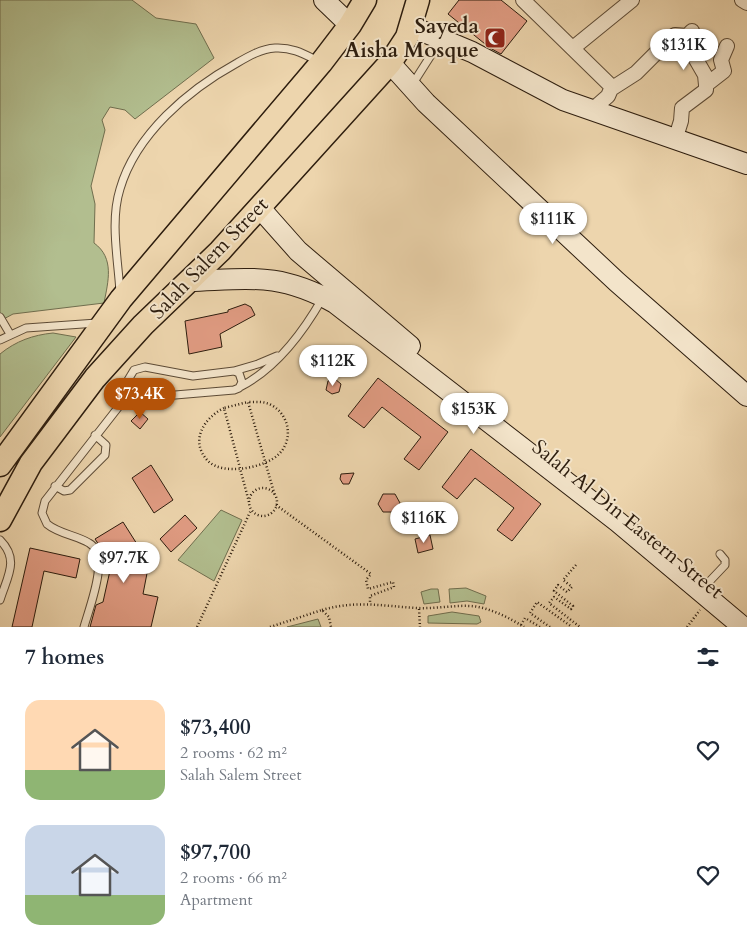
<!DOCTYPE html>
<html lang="en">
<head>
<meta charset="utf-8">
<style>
	:root { --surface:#fff; --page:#f2f2f3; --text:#1f2937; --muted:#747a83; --accent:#b45309 }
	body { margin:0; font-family:Cardo,serif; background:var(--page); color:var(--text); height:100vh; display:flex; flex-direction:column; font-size:19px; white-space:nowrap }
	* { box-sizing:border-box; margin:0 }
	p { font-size:16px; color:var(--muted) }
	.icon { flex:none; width:28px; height:28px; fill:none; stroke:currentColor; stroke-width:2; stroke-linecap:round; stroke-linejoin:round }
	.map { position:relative; height:627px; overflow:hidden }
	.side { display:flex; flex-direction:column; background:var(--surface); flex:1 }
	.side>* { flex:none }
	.price { position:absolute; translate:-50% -42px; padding:0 11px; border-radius:18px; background:#fff; color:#222; font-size:16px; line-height:32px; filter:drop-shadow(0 1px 2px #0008) }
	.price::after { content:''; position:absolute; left:50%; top:30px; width:15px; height:11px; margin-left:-8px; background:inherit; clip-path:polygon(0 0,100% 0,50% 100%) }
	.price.selected { background:var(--accent); color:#fff }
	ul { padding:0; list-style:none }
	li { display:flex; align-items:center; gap:15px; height:125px; padding:0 25px }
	li span { display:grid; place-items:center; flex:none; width:140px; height:100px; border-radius:15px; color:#555 }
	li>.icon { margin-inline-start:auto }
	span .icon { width:60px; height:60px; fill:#fffc; stroke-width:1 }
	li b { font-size:21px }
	h2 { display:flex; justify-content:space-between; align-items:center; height:60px; padding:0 25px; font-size:21px }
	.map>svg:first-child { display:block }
	.green { fill:#b2be8f; stroke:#706e4e }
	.building { fill:#e19c83; stroke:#2d1d0e }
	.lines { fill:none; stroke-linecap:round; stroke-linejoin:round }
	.lane-casing { stroke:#5d4b36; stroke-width:9 }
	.street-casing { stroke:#5d4b36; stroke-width:16 }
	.secondary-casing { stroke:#2d1d0e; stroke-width:22 }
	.primary-casing { stroke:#2d1d0e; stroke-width:25 }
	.path { stroke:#2d1d0e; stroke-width:2.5; stroke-dasharray:1 2.5; stroke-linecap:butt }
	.lane { stroke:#f3e4ca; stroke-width:7 }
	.street { stroke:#f3e4ca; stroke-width:14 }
	.secondary { stroke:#f3e4ca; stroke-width:20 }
	.primary { stroke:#edd5ad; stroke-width:22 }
	.labels { text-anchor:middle; stroke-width:4; stroke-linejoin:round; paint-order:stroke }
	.poi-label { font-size:21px; font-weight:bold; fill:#2d1d0e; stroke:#f3e4ca; text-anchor:end }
	.street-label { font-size:21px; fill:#2d1d0e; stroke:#f3e4ca }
</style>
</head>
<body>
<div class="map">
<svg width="747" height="627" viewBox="0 0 747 627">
	<rect width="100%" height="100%" fill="#edd5ad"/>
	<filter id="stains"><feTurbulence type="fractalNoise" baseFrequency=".004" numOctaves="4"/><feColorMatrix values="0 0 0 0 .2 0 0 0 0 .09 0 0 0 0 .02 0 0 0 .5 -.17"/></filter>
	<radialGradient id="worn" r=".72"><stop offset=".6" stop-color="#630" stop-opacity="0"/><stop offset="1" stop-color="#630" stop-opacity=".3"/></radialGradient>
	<!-- green -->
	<path class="green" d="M 0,0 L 132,0 L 156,18 L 196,24 L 214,58 L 135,119 L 125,110 L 110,107 L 102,120 L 105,130 L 91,186 L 95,204 L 94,243 C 115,258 108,282 104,303 L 13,314 L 0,321 Z
		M 53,333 L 76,337 L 0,437 L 0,354 C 16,341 33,335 53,333 Z
		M 221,510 L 242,520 L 214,581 L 178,560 Z
		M 466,588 L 486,596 L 484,604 L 467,601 L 450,603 L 449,589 Z
		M 431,589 L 438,589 L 440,602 L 424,604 L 421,592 Z
		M 452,612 L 479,616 L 481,622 L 477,624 L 428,623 L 428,616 Z
		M 318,619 L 321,627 L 287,627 Z"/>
	<!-- building -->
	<path class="building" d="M 459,0 L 501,0 L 527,21 L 501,54 L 490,48 L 448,14 Z
		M 245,304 L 251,307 L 255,315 L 220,334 L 222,347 L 189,354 L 185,321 L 228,312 L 228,310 Z
		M 378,378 L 448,432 L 419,470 L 404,459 L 421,437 L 382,407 L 364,428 L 348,416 Z
		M 335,379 L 341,384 L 339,392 L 332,394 L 326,390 L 328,381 Z
		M 140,412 L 148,419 L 140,429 L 131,421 Z
		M 471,449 L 541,504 L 512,541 L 497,530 L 514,508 L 475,478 L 457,499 L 442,487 Z
		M 151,465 L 173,500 L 154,513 L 132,478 Z
		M 354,473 L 349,484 L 343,484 L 340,479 L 341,474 Z
		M 383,494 L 395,494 L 400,503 L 395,512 L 383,512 L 378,504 Z
		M 185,515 L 197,528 L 171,552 L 160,539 Z
		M 123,522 L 149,563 L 143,594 L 158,597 L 151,627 L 90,627 L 96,605 L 103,602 L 111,566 L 113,566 L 95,539 Z
		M 430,535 L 433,549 L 418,553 L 415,539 Z
		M 30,548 L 80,559 L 76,578 L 44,571 L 32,627 L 12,627 Z"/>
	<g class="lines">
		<!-- lane casing -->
		<g class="lane-casing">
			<path id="lane" d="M 412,85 L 440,41
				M 120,292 C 118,259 110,221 120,189 C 136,134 188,90 237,63 C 249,56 261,49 275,48 C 292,47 304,54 318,61
				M 0,317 L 10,334
				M 0,340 L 26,328 L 97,323
				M 145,367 L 193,376 L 234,371 L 239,373 L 242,382 L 239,388 L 234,390 L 140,398 L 131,391 L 128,380 L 134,370 Z
				M 234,371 L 258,364 L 277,356
				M 240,387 C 275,369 302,334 322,299
				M 55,486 L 64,491 L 70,490 L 105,455 L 106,445 L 95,435
				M 0,540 C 20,560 7,577 0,600
				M 707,584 L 725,565 L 725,560 L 720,554
				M 84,627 C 89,608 111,555 89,543 C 76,535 59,534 47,524 L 42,513 L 45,501 L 131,391"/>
		</g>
		<!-- street casing -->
		<g class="street-casing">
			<path id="street" d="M 523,0 L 610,85 L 611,89 L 608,96 L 592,110
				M 742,0 L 747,3
				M 573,48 L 632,0
				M 690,49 L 705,75 L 706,85
				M 611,89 L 636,73 L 672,37 L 675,35 L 687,36 L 692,31
				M 676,137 L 681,121 L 682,108 L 706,90 L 706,85 L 724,71 L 721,60 L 727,46"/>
		</g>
		<!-- secondary casing -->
		<g class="secondary-casing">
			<path id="secondary" d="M 324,0 L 350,25
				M 410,26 L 472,52 L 563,100 L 747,164
				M 390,63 L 426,103 L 617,282 L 747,396
				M 259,207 L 298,251 L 410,346
				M 189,281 C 251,279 278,272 335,303 L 618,522 L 743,627"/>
		</g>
		<!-- primary casing -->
		<g class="primary-casing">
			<path id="primary" d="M 0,465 L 121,299 L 321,63 L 350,25 L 365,0
				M 0,520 L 31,463 L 95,378 L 143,325 L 220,251 L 390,63 L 407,37 L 418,0"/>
		</g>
		<!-- path -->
		<path class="path" d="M 224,408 C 204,418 189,441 208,461 C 223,476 265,468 279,454 C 294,439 289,414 271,405 C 264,401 256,402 248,402
			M249 502a14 14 0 1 1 28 0a14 14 0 1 1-28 0Z
			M 249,502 L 224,408 L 248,402 L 275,496
			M 276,505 L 371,574 L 366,580 L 368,589 L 393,582 L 394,587 L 370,596 L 370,603
			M 576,565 L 563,580 L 572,587 L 567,592 L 558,585 L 554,591 L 573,606 L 571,609 L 554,597 L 549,603 L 580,627
			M 419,609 L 420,627
			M 322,610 C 357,600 382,606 417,608 C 435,609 453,605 471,606 C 488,607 510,618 524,627
			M 521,625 L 525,618 L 540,627
			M 197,627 L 251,510
			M 270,627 L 322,610 L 329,617 L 331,627
			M 550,627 L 530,613 L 537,602 L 572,627
			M 687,627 L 700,610"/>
		<!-- lane -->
		<use href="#lane" class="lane"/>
		<!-- street -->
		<use href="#street" class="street"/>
		<!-- secondary -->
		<use href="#secondary" class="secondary"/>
		<!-- primary -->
		<use href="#primary" class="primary"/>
	</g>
	<!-- icons -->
	<defs>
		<g id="mosque-square" transform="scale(1.125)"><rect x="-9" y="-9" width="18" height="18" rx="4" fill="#8f2418" stroke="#f3e4ca"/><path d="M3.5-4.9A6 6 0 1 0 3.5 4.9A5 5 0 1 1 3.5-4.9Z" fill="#fff"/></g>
	</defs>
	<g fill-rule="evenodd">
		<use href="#mosque-square" x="495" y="38"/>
	</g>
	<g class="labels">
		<!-- poi labels -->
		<g class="poi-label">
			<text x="479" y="33">Sayeda<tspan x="479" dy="24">Aisha Mosque</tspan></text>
		</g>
		<!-- street labels -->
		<g class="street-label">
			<text transform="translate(209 258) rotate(-46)" y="7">Salah Salem Street</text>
			<text transform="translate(628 519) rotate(39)" y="7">Salah Al Din Eastern Street</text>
		</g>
	</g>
	<rect width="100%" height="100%" filter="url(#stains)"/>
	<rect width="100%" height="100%" fill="url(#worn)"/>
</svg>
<b class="price" style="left:684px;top:71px">$131K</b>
<b class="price" style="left:553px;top:245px">$111K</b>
<b class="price" style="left:333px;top:387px">$112K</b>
<b class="price selected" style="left:140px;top:420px">$73.4K</b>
<b class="price" style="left:474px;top:435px">$153K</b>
<b class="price" style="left:424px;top:544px">$116K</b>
<b class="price" style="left:124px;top:584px">$97.7K</b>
</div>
<section class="side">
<h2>7 homes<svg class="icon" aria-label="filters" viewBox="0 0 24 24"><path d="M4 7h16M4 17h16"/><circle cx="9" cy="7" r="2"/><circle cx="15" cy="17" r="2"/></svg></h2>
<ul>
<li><span style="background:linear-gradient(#ffd9b3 70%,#8fb573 0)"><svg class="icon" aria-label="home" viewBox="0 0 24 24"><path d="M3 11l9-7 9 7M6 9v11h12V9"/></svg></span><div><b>$73,400</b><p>2 rooms · 62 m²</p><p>Salah Salem Street</p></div><svg class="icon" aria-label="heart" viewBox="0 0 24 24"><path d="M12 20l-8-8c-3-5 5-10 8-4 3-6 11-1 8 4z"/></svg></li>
<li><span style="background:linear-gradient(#c9d6e8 70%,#8fb573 0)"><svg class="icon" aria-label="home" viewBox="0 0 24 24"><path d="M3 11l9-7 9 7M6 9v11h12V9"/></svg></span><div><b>$97,700</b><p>2 rooms · 66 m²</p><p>Apartment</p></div><svg class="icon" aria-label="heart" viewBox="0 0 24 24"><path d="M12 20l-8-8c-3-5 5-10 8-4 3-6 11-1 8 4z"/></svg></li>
</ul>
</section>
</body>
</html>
